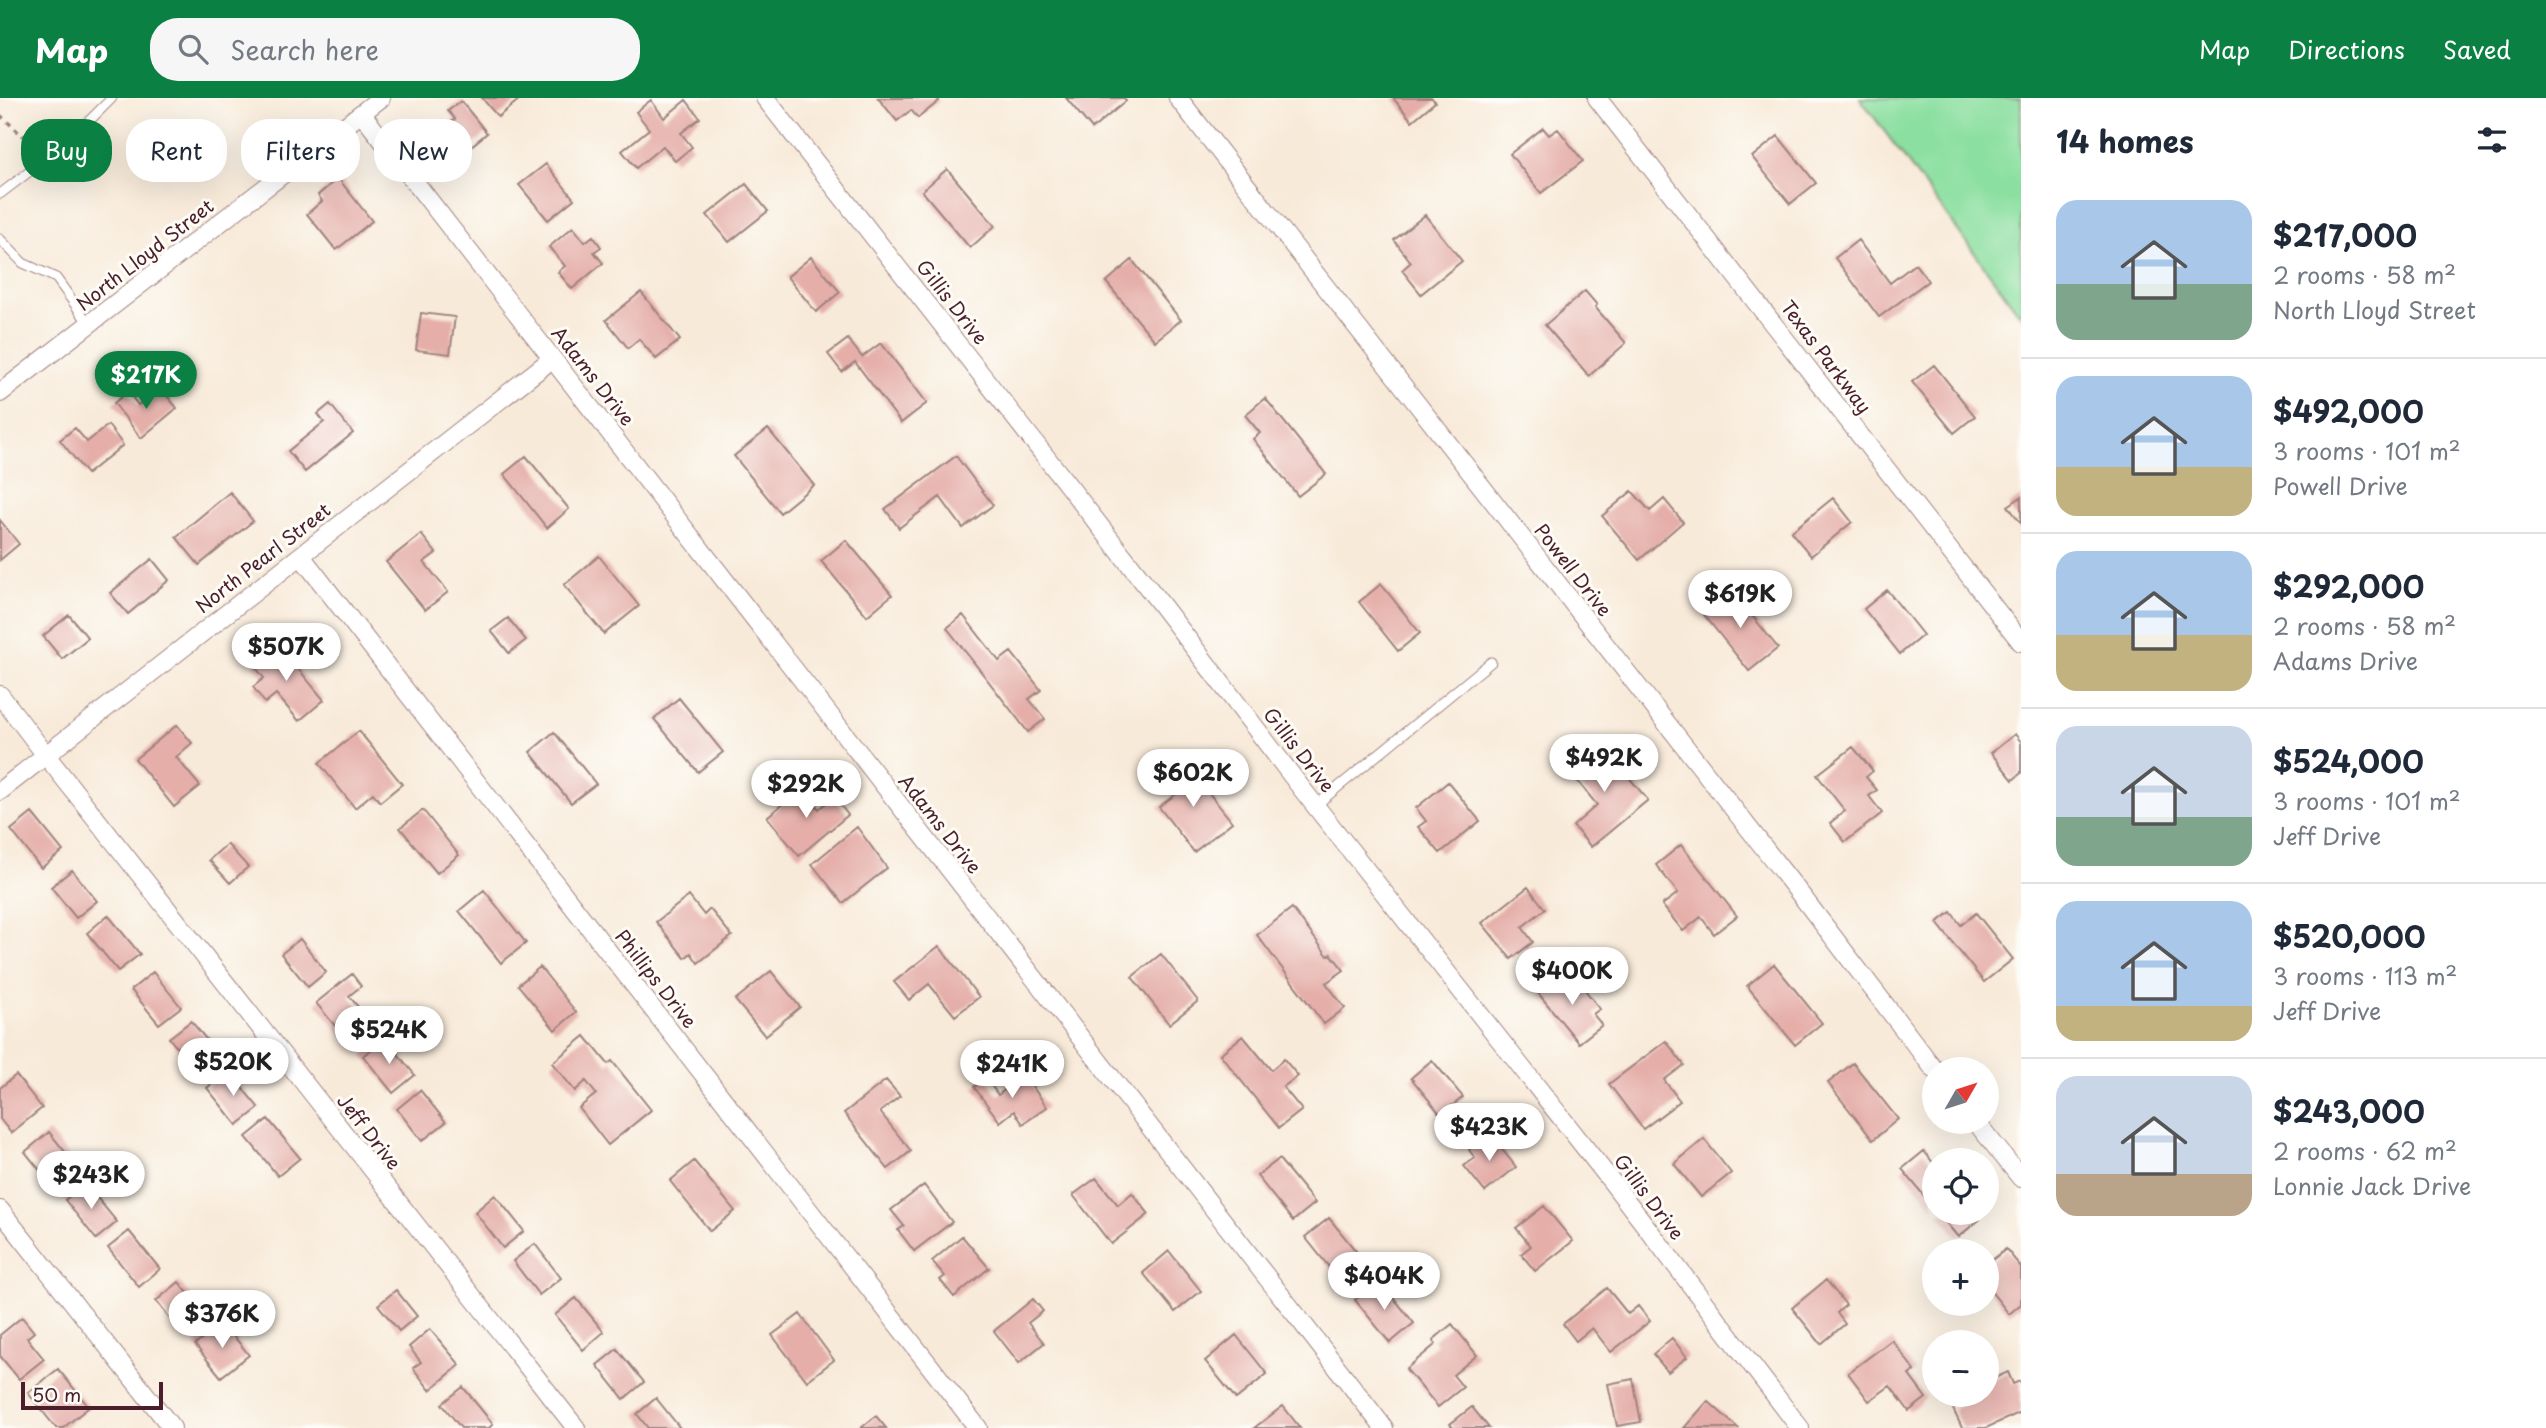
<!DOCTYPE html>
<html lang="en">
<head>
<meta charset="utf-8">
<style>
	:root { --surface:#fff; --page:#f6f6f7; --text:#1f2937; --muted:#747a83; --line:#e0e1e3; --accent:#0b8043 }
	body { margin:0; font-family:"Playpen Sans",sans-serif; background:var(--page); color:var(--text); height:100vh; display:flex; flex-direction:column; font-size:26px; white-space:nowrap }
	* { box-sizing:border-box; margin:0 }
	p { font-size:23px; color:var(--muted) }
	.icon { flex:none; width:38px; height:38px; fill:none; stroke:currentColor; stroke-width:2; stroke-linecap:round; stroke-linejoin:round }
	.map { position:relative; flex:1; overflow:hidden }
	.drawer { display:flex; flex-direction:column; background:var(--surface); width:525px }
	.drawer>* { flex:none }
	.banner { position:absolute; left:21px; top:21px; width:665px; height:63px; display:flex; gap:14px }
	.needle { width:46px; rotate:51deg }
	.tools { position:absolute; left:1922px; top:959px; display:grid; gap:14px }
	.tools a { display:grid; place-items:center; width:77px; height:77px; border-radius:50%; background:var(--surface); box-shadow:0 7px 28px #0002; font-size:35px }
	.scale { position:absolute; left:21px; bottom:18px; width:142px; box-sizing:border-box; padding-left:7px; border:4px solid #4a1f2b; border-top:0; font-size:19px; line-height:24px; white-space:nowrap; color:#4a1f2b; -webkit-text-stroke:5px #fdfcf7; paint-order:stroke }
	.price { position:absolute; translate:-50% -60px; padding:0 16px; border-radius:24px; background:#fff; color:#222; font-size:23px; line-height:46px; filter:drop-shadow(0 2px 4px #0008) }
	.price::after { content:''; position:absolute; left:50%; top:42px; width:21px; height:16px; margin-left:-10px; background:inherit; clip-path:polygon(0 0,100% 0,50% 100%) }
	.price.active { background:var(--accent); color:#fff }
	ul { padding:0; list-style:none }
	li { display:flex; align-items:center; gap:21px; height:175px; padding:0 35px }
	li+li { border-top:2px solid var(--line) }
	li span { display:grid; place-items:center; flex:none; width:196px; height:140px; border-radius:21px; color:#555 }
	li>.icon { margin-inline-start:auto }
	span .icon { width:84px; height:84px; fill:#fffc; stroke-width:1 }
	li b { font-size:30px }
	h2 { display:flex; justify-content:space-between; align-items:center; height:84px; padding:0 35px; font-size:30px }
	.chip { padding:0 24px; border-radius:28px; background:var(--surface); box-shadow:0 7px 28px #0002; font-size:24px; line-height:63px }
	.chip.active { background:var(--accent); color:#fff }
	header { display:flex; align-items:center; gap:42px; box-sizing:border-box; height:98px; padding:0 35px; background:var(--accent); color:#fff }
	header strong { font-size:33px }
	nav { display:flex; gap:38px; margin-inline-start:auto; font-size:24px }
	.search { width:490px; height:63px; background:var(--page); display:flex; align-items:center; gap:18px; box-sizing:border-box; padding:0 24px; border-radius:28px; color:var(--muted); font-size:26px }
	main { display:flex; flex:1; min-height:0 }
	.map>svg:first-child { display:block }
	.green { fill:#8bdfa0; stroke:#6a7f66; stroke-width:2 }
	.building { fill:#e5aea9 }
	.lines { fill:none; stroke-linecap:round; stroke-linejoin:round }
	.service-casing { stroke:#a18482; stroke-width:11 }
	.minor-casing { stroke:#a18482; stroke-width:20 }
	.path { stroke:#a18482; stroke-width:3.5; stroke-dasharray:5 5; stroke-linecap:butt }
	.service { stroke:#fff; stroke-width:9 }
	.minor { stroke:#fff; stroke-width:18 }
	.labels { text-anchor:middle; stroke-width:6; stroke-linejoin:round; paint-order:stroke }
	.street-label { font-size:19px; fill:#4a1f2b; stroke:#fdfcf7 }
</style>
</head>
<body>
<header>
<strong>Map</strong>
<div class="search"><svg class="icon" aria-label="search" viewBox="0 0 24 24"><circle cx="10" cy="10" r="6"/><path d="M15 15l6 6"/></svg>Search here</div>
<nav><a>Map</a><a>Directions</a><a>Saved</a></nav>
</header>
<main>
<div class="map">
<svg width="2021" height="1330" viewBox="0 0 2021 1330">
	<rect width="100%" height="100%" fill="#fdfcf7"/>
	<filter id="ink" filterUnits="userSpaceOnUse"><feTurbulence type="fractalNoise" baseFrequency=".0143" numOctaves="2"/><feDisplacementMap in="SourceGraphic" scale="14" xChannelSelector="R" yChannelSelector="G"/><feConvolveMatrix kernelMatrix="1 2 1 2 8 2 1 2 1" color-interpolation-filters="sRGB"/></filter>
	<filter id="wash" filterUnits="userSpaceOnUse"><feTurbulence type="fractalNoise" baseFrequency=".00686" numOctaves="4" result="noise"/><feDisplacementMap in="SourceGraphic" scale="28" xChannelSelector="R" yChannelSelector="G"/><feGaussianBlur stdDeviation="1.57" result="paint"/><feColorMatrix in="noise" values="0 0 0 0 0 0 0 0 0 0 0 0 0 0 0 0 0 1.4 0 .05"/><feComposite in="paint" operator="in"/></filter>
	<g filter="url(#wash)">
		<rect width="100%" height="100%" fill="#f8ead9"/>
		<!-- green -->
		<path class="green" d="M 1860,0 L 2021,0 L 2021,218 Z"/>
		<g id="blocks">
			<!-- building -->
			<path class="building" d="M 482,0 L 521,0 L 498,19 Z
				M 878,0 L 937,0 L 939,3 L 918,20 L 911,12 L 897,23 Z
				M 1066,0 L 1124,0 L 1126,3 L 1092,31 Z
				M 1393,0 L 1432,0 L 1435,4 L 1412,23 Z
				M 651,2 L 664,20 L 686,2 L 700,20 L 681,35 L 692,49 L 675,63 L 663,48 L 636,70 L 622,53 L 649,31 L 636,14 Z
				M 461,3 L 487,35 L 453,63 L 434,39 L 455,21 L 448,13 Z
				M 1543,30 L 1549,37 L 1558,31 L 1583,63 L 1541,95 L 1510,56 Z
				M 1778,38 L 1816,85 L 1790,106 L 1752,59 Z
				M 546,66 L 574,101 L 548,122 L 519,87 Z
				M 947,71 L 995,128 L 970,150 L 922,93 Z
				M 338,80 L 372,123 L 336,152 L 307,116 L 322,103 L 318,97 Z
				M 746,86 L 768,113 L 729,144 L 707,117 Z
				M 1425,117 L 1462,163 L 1421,196 L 1402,172 L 1411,164 L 1394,142 Z
				M 573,129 L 585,144 L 593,138 L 601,149 L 594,154 L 603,165 L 572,191 L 558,174 L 565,168 L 549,149 Z
				M 1858,142 L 1890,185 L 1915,166 L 1928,183 L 1879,219 L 1835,160 Z
				M 811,159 L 840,194 L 816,214 L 787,179 Z
				M 1132,162 L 1181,222 L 1155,243 L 1106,184 Z
				M 1585,193 L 1597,207 L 1595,209 L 1626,245 L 1589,278 L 1545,227 Z
				M 641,194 L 680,242 L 656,261 L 639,241 L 628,250 L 606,222 Z
				M 421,215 L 455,219 L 450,256 L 416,252 Z
				M 848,241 L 862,259 L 881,245 L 927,305 L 901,325 L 855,264 L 842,274 L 828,256 Z
				M 1934,267 L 1975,318 L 1954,335 L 1912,284 Z
				M 160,289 L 177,310 L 141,340 L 114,305 L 128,294 L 138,307 Z
				M 1265,300 L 1326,376 L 1298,398 L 1253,341 L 1260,335 L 1245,317 Z
				M 330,306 L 353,335 L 305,374 L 288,353 L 324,324 L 318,316 Z
				M 108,327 L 123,347 L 87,376 L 60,342 L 75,330 L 87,344 Z
				M 768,331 L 814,387 L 780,415 L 734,358 Z
				M 526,358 L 569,411 L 547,430 L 504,376 Z
				M 956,358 L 993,407 L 963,430 L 940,399 L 899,430 L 885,411 Z
				M 1632,393 L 1650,413 L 1664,401 L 1683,424 L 1639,462 L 1602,418 Z
				M 230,394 L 253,423 L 199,467 L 176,439 Z
				M 2021,399 L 2021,425 L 2008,408 Z
				M 1833,400 L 1852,424 L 1811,458 L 1791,434 Z
				M 0,422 L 19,446 L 0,462 Z
				M 421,436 L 436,455 L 424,464 L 448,494 L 425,512 L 386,464 Z
				M 846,442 L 892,497 L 867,518 L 821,463 Z
				M 599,458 L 639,508 L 604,536 L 564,487 Z
				M 152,461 L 169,482 L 128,516 L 110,495 Z
				M 1381,486 L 1420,535 L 1398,553 L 1359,504 Z
				M 1730,490 L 1778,550 L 1749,573 L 1701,513 Z
				M 1887,492 L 1923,537 L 1900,556 L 1864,511 Z
				M 69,517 L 88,540 L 62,561 L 43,538 Z
				M 963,517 L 999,563 L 1011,554 L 1041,592 L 1029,601 L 1045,621 L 1028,634 L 947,530 Z
				M 508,520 L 526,542 L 509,555 L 491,533 Z
				M 278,546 L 324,602 L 299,623 L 276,596 L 265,605 L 253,589 L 264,580 L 253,566 Z
				M 679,600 L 723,654 L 698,674 L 654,621 Z
				M 177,627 L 192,645 L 176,659 L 200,688 L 174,709 L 135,661 Z
				M 359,633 L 402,686 L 380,704 L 373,695 L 355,710 L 319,665 Z
				M 554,634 L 596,686 L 571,705 L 530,654 Z
				M 2015,636 L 2021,644 L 2021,675 L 2013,682 L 1991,655 Z
				M 1599,644 L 1648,702 L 1591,749 L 1573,728 L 1597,707 L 1567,670 Z
				M 1853,649 L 1873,673 L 1866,679 L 1877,692 L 1869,698 L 1882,715 L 1845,744 L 1830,725 L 1845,713 L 1817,677 Z
				M 1185,665 L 1232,724 L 1194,754 L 1159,709 L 1176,696 L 1165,682 Z
				M 1448,684 L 1480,723 L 1440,755 L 1418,729 L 1426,723 L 1416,710 Z
				M 802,690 L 819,711 L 834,699 L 848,717 L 799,758 L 767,719 Z
				M 423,712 L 459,757 L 437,775 L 400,730 Z
				M 32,715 L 63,753 L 41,770 L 11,732 Z
				M 857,729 L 887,770 L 843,805 L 812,766 Z
				M 227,746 L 248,769 L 230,785 L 209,762 Z
				M 1681,747 L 1737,818 L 1714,836 L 1701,819 L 1683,833 L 1662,807 L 1678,795 L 1656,767 Z
				M 72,772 L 97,803 L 76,820 L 51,789 Z
				M 1528,789 L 1545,811 L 1522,829 L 1533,844 L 1511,861 L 1482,825 Z
				M 484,792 L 526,845 L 501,865 L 459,813 Z
				M 689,798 L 704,817 L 710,811 L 732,838 L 698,865 L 691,855 L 685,860 L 656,824 Z
				M 1292,810 L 1328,858 L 1331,856 L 1344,872 L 1326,885 L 1345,910 L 1324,926 L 1257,837 Z
				M 1951,814 L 1961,827 L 1976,815 L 2013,861 L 1984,884 L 1937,825 Z
				M 108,817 L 140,856 L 118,873 L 87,835 Z
				M 300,841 L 326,874 L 308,889 L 281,856 Z
				M 939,848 L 979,899 L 955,918 L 929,886 L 909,902 L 894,884 Z
				M 1161,856 L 1198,903 L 1169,926 L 1132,879 Z
				M 1774,866 L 1822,925 L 1795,947 L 1747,888 Z
				M 540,869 L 576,914 L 555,932 L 518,887 Z
				M 771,873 L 800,909 L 765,938 L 735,902 Z
				M 153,874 L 181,909 L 159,926 L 131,892 Z
				M 1561,875 L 1575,892 L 1581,887 L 1600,911 L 1593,916 L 1602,927 L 1579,945 L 1538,895 Z
				M 352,876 L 361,888 L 349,898 L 369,922 L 346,941 L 316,905 Z
				M 191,923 L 221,959 L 199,977 L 169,940 Z
				M 585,938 L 608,966 L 612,963 L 651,1012 L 608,1047 L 579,1010 L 596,996 L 586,983 L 575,993 L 552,965 Z
				M 1243,938 L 1271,972 L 1284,961 L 1298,978 L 1283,989 L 1302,1012 L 1279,1030 L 1220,956 Z
				M 385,940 L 415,977 L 393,995 L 363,958 Z
				M 1666,943 L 1684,967 L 1664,982 L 1680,1003 L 1643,1031 L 1609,986 Z
				M 1432,962 L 1463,999 L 1441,1017 L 1411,980 Z
				M 1853,965 L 1898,1021 L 1873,1042 L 1828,985 Z
				M 228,973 L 259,1010 L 237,1027 L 207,990 Z
				M 16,977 L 42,1010 L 11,1035 L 0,1021 L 0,990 Z
				M 1024,977 L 1047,1009 L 1023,1026 L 1014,1013 L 1000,1024 L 974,989 L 986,980 L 998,997 Z
				M 886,982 L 900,998 L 880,1014 L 911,1053 L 888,1071 L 844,1015 Z
				M 420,992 L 446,1024 L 422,1043 L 397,1011 Z
				M 268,1021 L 300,1060 L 278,1078 L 246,1039 Z
				M 49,1034 L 79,1071 L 63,1084 L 54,1073 L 46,1080 L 25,1054 Z
				M 1489,1035 L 1516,1069 L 1485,1094 L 1464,1068 L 1475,1060 L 1469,1052 Z
				M 1704,1041 L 1731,1075 L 1701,1099 L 1674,1066 Z
				M 1924,1053 L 1934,1066 L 1934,1110 L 1902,1071 Z
				M 1279,1061 L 1315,1105 L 1293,1123 L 1257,1078 Z
				M 694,1063 L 735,1113 L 710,1133 L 670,1083 Z
				M 1096,1080 L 1118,1107 L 1132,1095 L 1149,1116 L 1111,1146 L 1073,1097 Z
				M 85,1085 L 117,1124 L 96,1141 L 65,1102 Z
				M 924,1087 L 952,1124 L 914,1153 L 898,1132 L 904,1128 L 891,1112 Z
				M 495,1097 L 524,1133 L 503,1150 L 475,1114 Z
				M 1544,1108 L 1573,1143 L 1535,1173 L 1521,1156 L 1531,1148 L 1516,1130 Z
				M 1938,1115 L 1973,1115 L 1979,1122 L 1958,1139 Z
				M 1329,1120 L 1365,1164 L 1341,1184 L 1305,1139 Z
				M 129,1133 L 160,1171 L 139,1189 L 108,1150 Z
				M 962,1138 L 989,1170 L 954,1199 L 940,1182 L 945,1178 L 932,1163 Z
				M 535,1146 L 561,1180 L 539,1197 L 513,1163 Z
				M 2006,1151 L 2021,1169 L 2021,1206 L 2009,1216 L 1986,1187 L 1986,1167 Z
				M 1169,1153 L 1201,1193 L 1175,1214 L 1143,1175 Z
				M 1379,1182 L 1414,1225 L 1390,1245 L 1355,1202 Z
				M 1826,1182 L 1846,1207 L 1837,1215 L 1845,1226 L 1821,1246 L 1792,1210 Z
				M 179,1184 L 203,1213 L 179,1232 L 156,1203 Z
				M 1607,1190 L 1628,1216 L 1638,1208 L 1650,1223 L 1611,1254 L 1592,1230 L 1576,1243 L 1563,1226 Z
				M 396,1192 L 417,1218 L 399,1233 L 378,1207 Z
				M 576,1200 L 604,1234 L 583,1252 L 555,1217 Z
				M 1033,1201 L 1043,1213 L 1028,1225 L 1044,1245 L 1019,1265 L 994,1233 Z
				M 800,1216 L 834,1262 L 807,1283 L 772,1237 Z
				M 22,1219 L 34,1234 L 27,1240 L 44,1261 L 19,1281 L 0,1258 L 0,1237 Z
				M 223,1225 L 249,1257 L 221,1279 L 195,1247 Z
				M 1452,1226 L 1477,1257 L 1453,1277 L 1463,1289 L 1438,1309 L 1406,1271 L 1436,1246 L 1433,1242 Z
				M 430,1231 L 460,1267 L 430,1292 L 413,1270 L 421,1264 L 409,1249 Z
				M 1236,1237 L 1267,1276 L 1236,1301 L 1205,1263 Z
				M 1672,1240 L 1687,1259 L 1668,1274 L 1653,1256 Z
				M 1892,1242 L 1915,1273 L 1909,1277 L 1926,1300 L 1909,1313 L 1890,1288 L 1869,1303 L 1848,1275 Z
				M 617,1251 L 644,1284 L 624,1301 L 597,1267 Z
				M 58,1271 L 89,1309 L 63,1330 L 56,1330 L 28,1295 Z
				M 2008,1274 L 2013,1286 L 2020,1283 L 2021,1286 L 2021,1314 L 1986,1330 L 1962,1330 L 1953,1311 L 1967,1304 L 1955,1297 L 1986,1297 L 1986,1284 Z
				M 1633,1281 L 1641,1324 L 1617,1328 L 1608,1286 Z
				M 463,1289 L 493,1326 L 489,1330 L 461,1330 L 442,1306 Z
				M 656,1300 L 680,1330 L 648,1330 L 637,1316 Z
				M 1708,1303 L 1738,1330 L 1684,1330 Z
				M 1283,1308 L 1300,1330 L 1254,1330 Z
				M 1472,1309 L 1489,1330 L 1453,1330 L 1450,1326 Z
				M 876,1318 L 886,1330 L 861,1330 Z"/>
		</g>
	</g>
	<g filter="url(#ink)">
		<use href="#blocks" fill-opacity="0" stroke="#a18482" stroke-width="2"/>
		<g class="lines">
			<!-- service casing -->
			<g class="service-casing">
				<path id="service" d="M 0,96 L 68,44 L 112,0
					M 0,141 L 23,165 L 56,180 L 89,226
					M 1315,708 L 1491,564"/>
			</g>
			<!-- minor casing -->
			<g class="minor-casing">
				<path id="minor" d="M 765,0 L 1160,505 L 1302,691 L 1612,1084 L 1800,1330
					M 1178,0 L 1804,801 L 1934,971
					M 1597,0 L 2021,544
					M 362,16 L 1384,1330
					M 0,295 L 381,0
					M 301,458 L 978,1330
					M 0,597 L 45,656 L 576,1330
					M 0,693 L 552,261
					M 1976,1024 L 2021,1080
					M 0,1112 L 172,1330"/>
			</g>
			<!-- path -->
			<path class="path" d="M 0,17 L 37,51"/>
			<!-- service -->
			<use href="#service" class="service"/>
			<!-- minor -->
			<use href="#minor" class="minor"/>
		</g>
	</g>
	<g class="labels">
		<!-- street labels -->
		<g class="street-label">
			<text transform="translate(145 157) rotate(-38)" y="7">North Lloyd Street</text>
			<text transform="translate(952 204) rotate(52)" y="7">Gillis Drive</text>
			<text transform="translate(1826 259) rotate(53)" y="7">Texas Parkway</text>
			<text transform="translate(593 278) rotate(52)" y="7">Adams Drive</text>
			<text transform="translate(263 460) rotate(-38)" y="7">North Pearl Street</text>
			<text transform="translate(1573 472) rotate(52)" y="7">Powell Drive</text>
			<text transform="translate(1299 652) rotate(52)" y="7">Gillis Drive</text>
			<text transform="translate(940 726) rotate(52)" y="7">Adams Drive</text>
			<text transform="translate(656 881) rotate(52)" y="7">Phillips Drive</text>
			<text transform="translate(369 1034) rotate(52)" y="7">Jeff Drive</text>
			<text transform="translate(1649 1099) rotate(53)" y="7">Gillis Drive</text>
		</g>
	</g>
</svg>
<div class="tools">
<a><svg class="needle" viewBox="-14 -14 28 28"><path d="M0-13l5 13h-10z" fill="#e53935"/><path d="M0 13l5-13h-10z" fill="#747a83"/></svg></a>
<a><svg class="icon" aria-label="locate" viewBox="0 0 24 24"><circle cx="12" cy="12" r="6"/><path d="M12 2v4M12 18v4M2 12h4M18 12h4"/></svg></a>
<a>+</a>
<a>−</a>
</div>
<div class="scale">50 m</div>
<b class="price active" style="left:146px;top:313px">$217K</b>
<b class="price" style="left:1740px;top:532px">$619K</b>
<b class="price" style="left:286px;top:585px">$507K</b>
<b class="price" style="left:1604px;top:696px">$492K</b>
<b class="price" style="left:1193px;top:711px">$602K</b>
<b class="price" style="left:806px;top:722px">$292K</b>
<b class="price" style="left:1572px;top:909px">$400K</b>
<b class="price" style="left:389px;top:968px">$524K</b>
<b class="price" style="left:233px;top:1000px">$520K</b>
<b class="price" style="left:1012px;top:1002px">$241K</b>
<b class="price" style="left:1489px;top:1065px">$423K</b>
<b class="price" style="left:91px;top:1113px">$243K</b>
<b class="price" style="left:1384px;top:1214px">$404K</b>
<b class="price" style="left:222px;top:1252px">$376K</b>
<div class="banner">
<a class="chip active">Buy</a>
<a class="chip">Rent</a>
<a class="chip">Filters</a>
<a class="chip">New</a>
</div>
</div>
<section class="drawer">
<h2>14 homes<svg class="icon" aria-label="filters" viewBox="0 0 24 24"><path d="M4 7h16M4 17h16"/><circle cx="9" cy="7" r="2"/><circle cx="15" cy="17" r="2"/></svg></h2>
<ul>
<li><span style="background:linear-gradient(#a9c7e8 60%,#7fa58c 0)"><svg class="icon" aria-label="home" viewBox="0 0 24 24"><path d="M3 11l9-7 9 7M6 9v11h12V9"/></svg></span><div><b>$217,000</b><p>2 rooms · 58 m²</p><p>North Lloyd Street</p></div></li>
<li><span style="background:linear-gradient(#a9c7e8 65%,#c2b280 0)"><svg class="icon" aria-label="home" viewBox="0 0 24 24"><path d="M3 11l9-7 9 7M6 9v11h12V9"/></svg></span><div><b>$492,000</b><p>3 rooms · 101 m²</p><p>Powell Drive</p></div></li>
<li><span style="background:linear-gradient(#a9c7e8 60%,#c2b280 0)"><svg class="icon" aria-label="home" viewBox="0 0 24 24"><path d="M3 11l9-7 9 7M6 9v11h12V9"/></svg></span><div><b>$292,000</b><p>2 rooms · 58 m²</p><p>Adams Drive</p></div></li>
<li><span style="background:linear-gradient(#c9d6e8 65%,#7fa58c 0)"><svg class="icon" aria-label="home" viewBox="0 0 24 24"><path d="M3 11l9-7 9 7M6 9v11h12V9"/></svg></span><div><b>$524,000</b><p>3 rooms · 101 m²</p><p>Jeff Drive</p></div></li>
<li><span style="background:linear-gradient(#a9c7e8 75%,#c2b280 0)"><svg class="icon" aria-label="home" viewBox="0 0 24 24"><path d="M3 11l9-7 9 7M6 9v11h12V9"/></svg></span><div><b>$520,000</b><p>3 rooms · 113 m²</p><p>Jeff Drive</p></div></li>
<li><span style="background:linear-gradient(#c9d6e8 70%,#b9a48a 0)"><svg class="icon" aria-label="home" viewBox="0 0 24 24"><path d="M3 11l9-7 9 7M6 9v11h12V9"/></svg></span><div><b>$243,000</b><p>2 rooms · 62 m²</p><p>Lonnie Jack Drive</p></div></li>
</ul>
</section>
</main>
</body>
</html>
